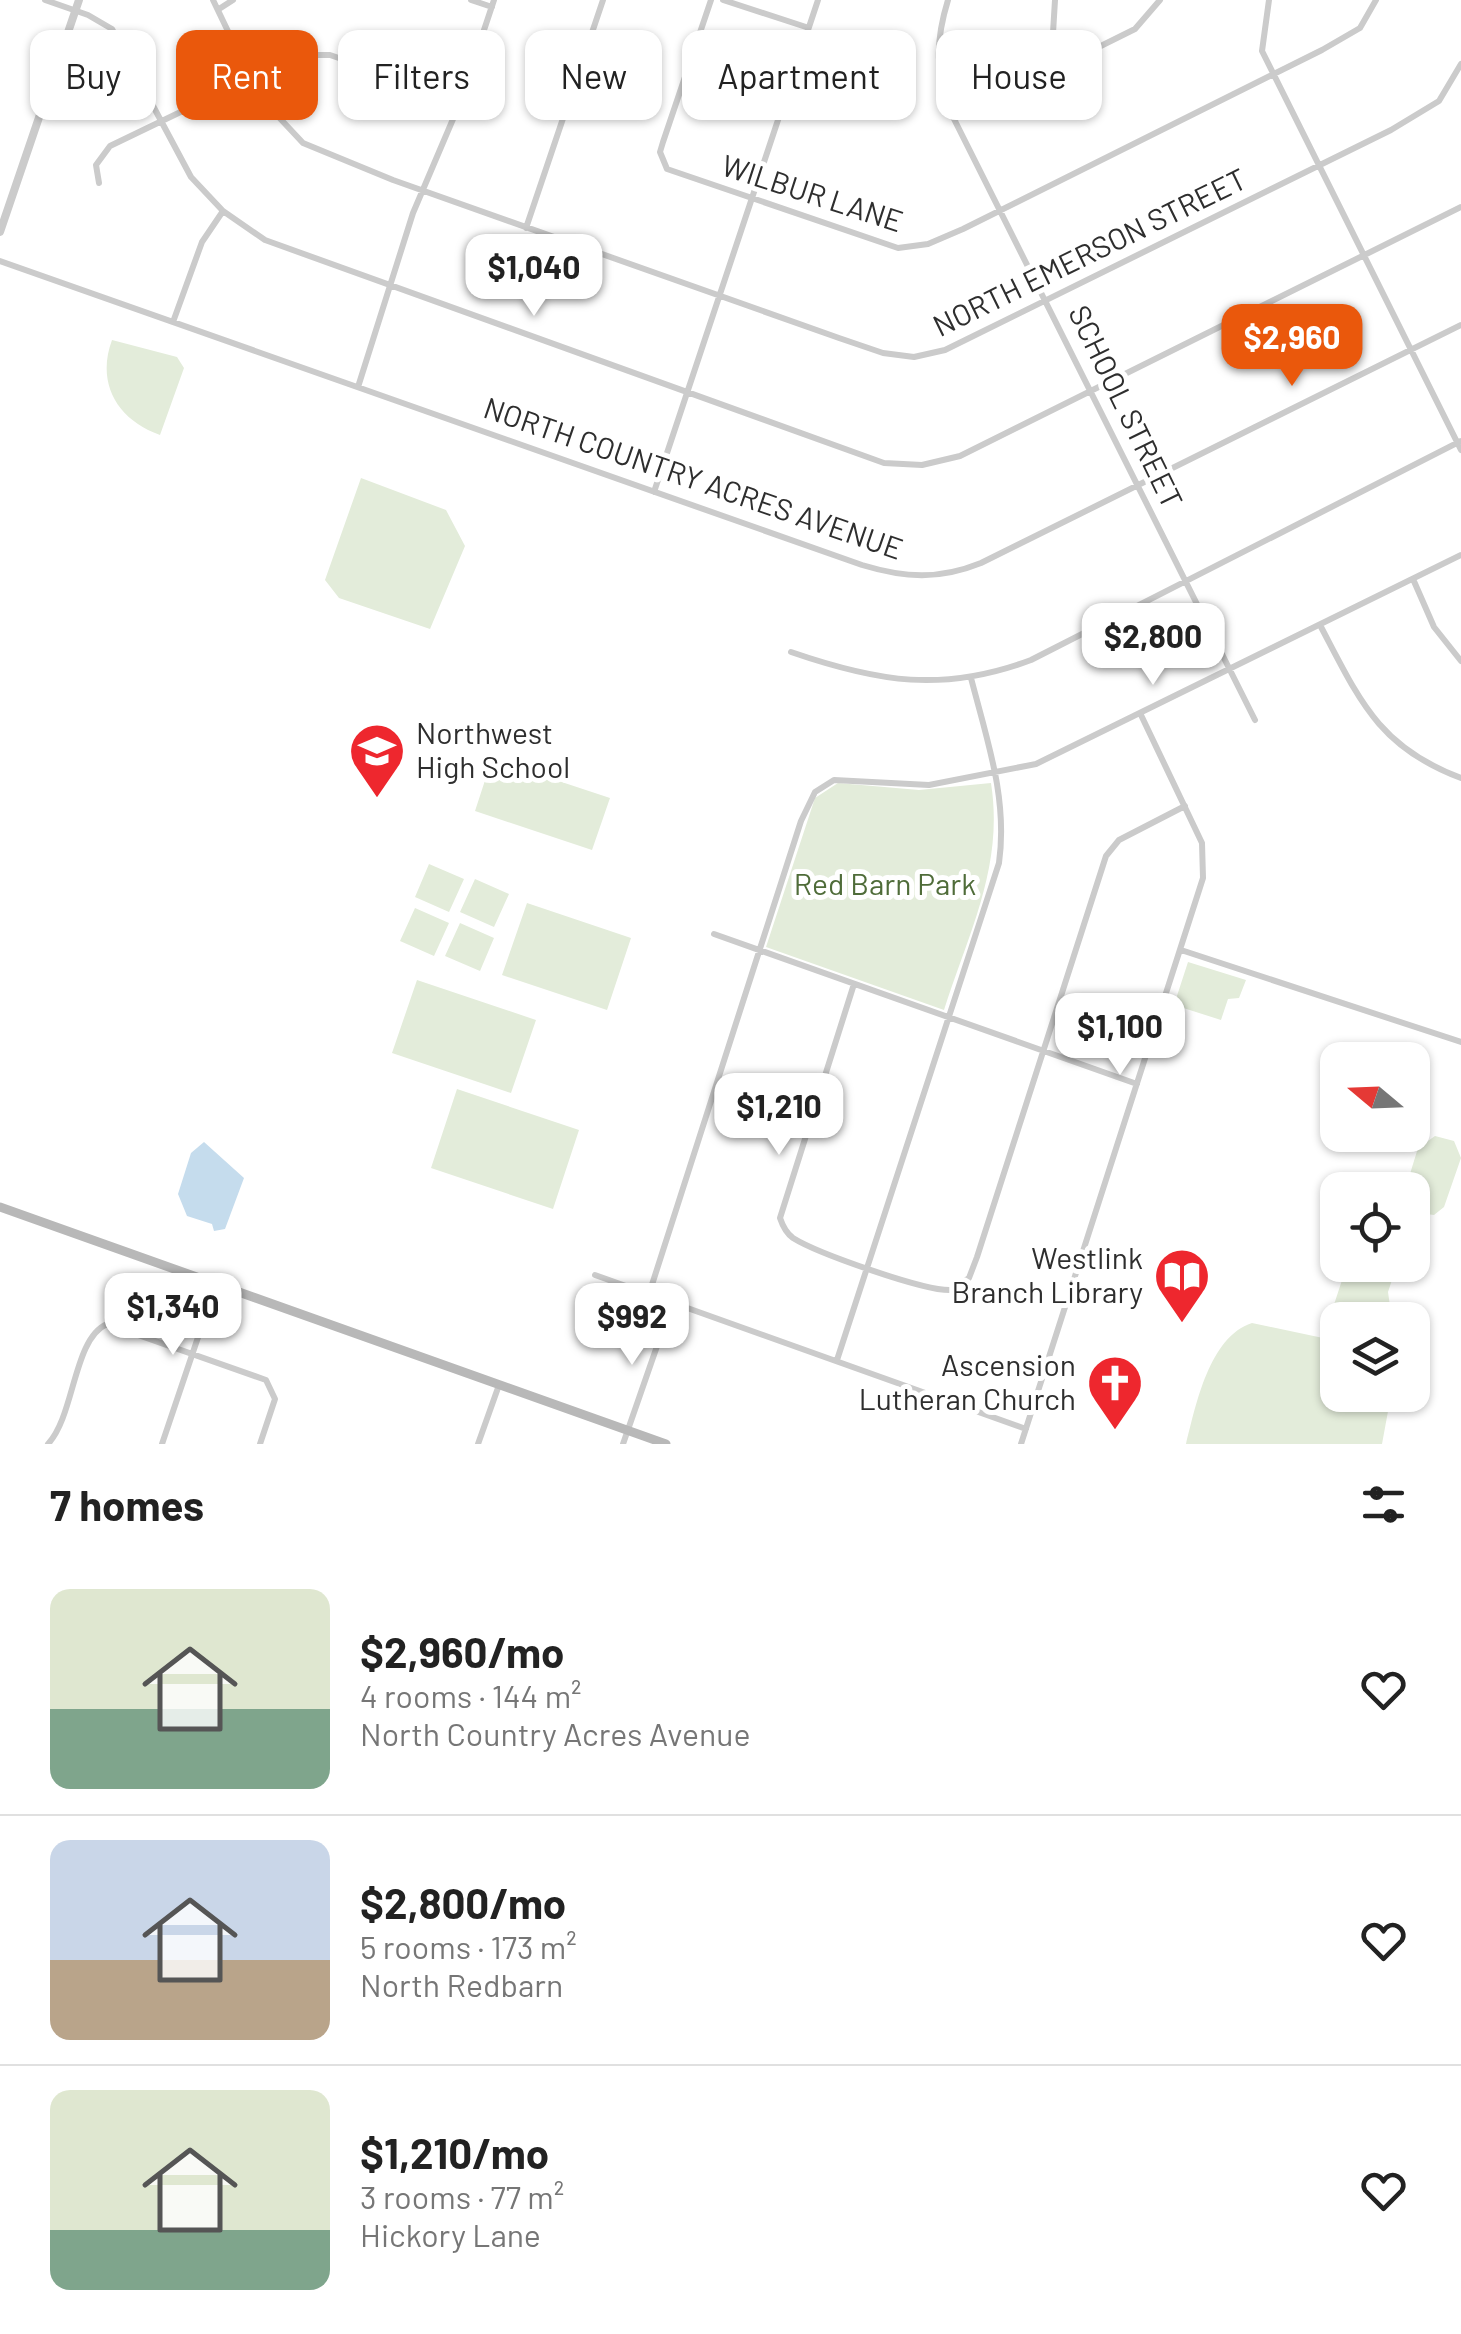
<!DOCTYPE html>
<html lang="en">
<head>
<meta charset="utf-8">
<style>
	:root { --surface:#fff; --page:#f2f2f2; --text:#222; --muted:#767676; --line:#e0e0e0; --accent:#ea580c }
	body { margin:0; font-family:Barlow,sans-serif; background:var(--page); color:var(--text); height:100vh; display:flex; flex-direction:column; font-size:38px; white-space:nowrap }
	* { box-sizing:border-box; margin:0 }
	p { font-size:32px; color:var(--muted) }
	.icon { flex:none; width:55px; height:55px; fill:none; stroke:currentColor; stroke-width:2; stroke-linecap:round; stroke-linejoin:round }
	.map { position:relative; height:1444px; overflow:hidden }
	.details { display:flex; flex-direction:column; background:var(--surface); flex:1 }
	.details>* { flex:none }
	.hud { position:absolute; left:30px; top:30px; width:1402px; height:90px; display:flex; gap:20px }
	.needle { width:65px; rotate:289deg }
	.controls { position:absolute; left:1320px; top:1042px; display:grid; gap:20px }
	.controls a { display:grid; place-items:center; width:110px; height:110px; border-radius:20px; background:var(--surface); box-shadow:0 2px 8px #0004; font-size:50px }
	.price { position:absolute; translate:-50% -85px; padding:0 22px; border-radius:20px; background:#fff; color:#222; font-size:32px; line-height:65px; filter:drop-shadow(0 2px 5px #0008) }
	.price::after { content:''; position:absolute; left:50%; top:60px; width:30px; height:22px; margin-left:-15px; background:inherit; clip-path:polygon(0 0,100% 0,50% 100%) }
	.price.current { background:var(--accent); color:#fff }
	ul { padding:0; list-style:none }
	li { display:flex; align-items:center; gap:30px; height:250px; padding:0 50px }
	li+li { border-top:2px solid var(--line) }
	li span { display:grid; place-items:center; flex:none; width:280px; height:200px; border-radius:20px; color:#555 }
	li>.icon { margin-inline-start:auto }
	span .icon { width:120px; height:120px; fill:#fffc; stroke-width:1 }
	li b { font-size:42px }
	h2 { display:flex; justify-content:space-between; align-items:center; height:120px; padding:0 50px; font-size:42px }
	.tag { padding:0 35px; border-radius:20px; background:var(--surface); box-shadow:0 2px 8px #0004; font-size:35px; line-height:90px }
	.tag.current { background:var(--accent); color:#fff }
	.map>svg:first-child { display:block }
	.green { fill:#e3ecda }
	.water { fill:#c5dced }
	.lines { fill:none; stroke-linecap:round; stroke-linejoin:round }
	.minor { stroke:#cbcbcb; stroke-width:6 }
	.tertiary { stroke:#cbcbcb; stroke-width:8 }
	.secondary { stroke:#b8b8b8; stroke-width:9 }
	.labels { text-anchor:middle; stroke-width:10; stroke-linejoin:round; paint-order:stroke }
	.street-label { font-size:30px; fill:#2e2e2e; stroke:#fff }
	.poi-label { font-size:30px; fill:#2e2e2e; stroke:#fff; text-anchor:end }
	.park-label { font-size:30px; fill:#4f6c39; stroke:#fff }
</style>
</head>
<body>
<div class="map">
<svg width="1461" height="1444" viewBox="0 0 1461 1444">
	<rect width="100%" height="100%" fill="#fff"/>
	<!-- green -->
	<path class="green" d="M 112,340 L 177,357 L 184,368 L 160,435 C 117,420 96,383 112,340 Z
		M 361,478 L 446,510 L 465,546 L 430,629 L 339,598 L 325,580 Z
		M 492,759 L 610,798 L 592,850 L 475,811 Z
		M 838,783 L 919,790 L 991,783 C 1004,866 969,932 944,1010 L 766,947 L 815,798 Z
		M 429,864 L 464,879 L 449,912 L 415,897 Z
		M 475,879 L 509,894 L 494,927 L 460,912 Z
		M 527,903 L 631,938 L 607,1010 L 502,975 Z
		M 415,908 L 449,923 L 434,956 L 400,941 Z
		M 460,923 L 494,938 L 480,971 L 445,956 Z
		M 1188,962 L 1246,980 L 1239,998 L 1228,999 L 1221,1020 L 1174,1005 Z
		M 417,980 L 536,1020 L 511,1093 L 392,1053 Z
		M 457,1089 L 579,1130 L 553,1209 L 431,1168 Z
		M 1435,1136 L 1454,1141 L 1461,1158 L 1444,1207 L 1434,1215 L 1419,1213 L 1413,1219 L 1412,1190 L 1405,1190 L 1418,1148 Z
		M 1347,1265 L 1397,1265 L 1388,1292 L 1392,1320 L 1338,1320 L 1338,1395 L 1391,1395 L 1382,1444 L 1186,1444 C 1196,1405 1209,1337 1252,1323 L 1323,1338 Z"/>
	<!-- water -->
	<path class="water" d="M 204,1142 L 244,1178 L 225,1229 L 214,1231 L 212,1224 L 187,1216 L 178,1194 L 191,1153 Z"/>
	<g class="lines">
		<!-- minor -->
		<path class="minor" d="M 45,0 L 88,15 L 112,29 L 191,177 L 223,211 L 265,240 L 884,463 L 922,465 L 960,456 L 1461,207
			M 213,0 L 259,96 L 303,143 L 393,180 L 839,338 L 883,353 L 914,357 L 945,350 L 1391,130 L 1439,101 L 1461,64
			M 471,0 L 492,7
			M 711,0 L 663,142 L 660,152 L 667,169 L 898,248 L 928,244 L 963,229 L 1322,50 L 1360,28 L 1376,0
			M 723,0 L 806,27
			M 948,0 C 934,45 936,75 954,119 L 1255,720
			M 1055,0 L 1053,33 L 1064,65
			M 1269,0 L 1262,51 L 1461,450
			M 219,9 L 233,0
			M 954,119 L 1135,29 L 1160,0
			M 99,183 L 96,165 L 110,146 L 299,55 L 330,55 L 461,100
			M 526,228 L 603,0
			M 0,261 L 862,565 C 905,578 939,580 981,563 L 1461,325
			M 173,322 L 202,242 L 223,211
			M 358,387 L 413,213 L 459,105 L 494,0
			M 654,492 L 818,0
			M 1413,579 L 1434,627 L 1461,661
			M 1320,625 C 1359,699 1378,747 1461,778
			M 791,652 C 878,682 943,693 1031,660 L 1461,441
			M 714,934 L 1137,1084
			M 1181,950 L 1461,1042
			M 854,984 L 780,1218 C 783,1227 786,1233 793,1238 C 817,1253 926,1292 952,1290 L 969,1278 L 977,1257 L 1106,856 L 1119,840 L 1185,806
			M 595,1275 L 1026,1429
			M 649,1294 L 801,821 L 815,792 L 834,780 L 929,785 L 1036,764 L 1461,555
			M 837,1360 L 999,863 C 1008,799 987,740 971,678
			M 48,1444 C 75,1415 73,1339 107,1324 L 266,1380 L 275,1399 L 260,1444
			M 162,1444 L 216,1284
			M 478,1444 L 499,1385
			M 623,1444 L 672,1303
			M 1021,1444 L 1203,878 L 1202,843 L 1141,715"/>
		<!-- tertiary -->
		<path class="tertiary" d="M 0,232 L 79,0"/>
		<!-- secondary -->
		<path class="secondary" d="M 0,1207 L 666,1444"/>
	</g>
	<!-- icons -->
	<defs>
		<g id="school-pin" transform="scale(2.875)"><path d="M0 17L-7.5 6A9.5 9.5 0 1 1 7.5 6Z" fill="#ee272e" stroke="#fff"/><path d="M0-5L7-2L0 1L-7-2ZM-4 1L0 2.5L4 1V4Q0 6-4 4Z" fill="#fff"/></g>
		<g id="library-pin" transform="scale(2.875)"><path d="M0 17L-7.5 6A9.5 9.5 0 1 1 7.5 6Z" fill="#ee272e" stroke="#fff"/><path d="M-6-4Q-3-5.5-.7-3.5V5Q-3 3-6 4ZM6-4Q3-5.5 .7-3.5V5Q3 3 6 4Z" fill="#fff"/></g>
		<g id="church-pin" transform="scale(2.875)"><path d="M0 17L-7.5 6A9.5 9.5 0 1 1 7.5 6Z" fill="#ee272e" stroke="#fff"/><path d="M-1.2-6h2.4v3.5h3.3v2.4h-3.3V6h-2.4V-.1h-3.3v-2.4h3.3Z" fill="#fff"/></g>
	</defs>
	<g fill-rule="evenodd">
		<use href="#school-pin" x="377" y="751"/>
		<use href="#library-pin" x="1182" y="1276"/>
		<use href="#church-pin" x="1115" y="1383"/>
	</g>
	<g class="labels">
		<!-- street labels -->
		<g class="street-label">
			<text transform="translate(812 194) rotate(18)" y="10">WILBUR LANE</text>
			<text transform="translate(1090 253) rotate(-26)" y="10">NORTH EMERSON STREET</text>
			<text transform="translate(1125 407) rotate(64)" y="10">SCHOOL STREET</text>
			<text transform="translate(693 479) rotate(19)" y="10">NORTH COUNTRY ACRES AVENUE</text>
		</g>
		<!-- poi labels -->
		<g class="poi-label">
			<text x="416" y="744" text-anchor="start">Northwest<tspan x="416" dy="34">High School</tspan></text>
			<text x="1143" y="1269">Westlink<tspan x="1143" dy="34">Branch Library</tspan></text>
			<text x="1076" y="1376">Ascension<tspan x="1076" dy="34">Lutheran Church</tspan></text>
		</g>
		<!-- park labels -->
		<g class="park-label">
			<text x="885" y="895">Red Barn Park</text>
		</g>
	</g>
</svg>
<div class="controls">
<a><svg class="needle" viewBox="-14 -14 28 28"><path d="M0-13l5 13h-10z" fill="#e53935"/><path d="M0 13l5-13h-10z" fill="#767676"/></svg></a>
<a><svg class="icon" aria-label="locate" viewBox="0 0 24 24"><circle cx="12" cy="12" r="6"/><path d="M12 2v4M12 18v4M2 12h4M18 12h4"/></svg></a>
<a><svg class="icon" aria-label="layers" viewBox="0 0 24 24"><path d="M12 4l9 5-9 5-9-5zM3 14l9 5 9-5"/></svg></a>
</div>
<b class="price" style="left:534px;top:319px">$1,040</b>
<b class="price current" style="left:1292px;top:389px">$2,960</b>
<b class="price" style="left:1153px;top:688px">$2,800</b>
<b class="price" style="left:1120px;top:1078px">$1,100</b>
<b class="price" style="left:779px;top:1158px">$1,210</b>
<b class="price" style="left:173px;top:1358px">$1,340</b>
<b class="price" style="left:632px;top:1368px">$992</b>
<div class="hud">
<a class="tag">Buy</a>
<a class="tag current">Rent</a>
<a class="tag">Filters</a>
<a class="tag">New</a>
<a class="tag">Apartment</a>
<a class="tag">House</a>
</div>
</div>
<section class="details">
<h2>7 homes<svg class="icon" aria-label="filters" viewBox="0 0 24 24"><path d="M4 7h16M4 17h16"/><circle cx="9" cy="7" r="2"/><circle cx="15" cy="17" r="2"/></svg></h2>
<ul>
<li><span style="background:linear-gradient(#dfe7d0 60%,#7fa58c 0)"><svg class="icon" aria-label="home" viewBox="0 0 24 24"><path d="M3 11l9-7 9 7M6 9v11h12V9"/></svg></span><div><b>$2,960/mo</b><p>4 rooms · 144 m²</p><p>North Country Acres Avenue</p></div><svg class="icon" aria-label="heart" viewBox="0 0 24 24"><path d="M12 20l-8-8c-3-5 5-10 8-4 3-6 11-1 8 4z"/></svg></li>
<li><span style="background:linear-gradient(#c9d6e8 60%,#b9a48a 0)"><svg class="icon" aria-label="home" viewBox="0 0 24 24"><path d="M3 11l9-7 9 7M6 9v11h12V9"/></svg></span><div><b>$2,800/mo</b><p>5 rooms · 173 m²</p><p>North Redbarn</p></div><svg class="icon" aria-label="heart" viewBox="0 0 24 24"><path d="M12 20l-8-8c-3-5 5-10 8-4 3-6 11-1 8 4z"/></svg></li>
<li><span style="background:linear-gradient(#dfe7d0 70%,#7fa58c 0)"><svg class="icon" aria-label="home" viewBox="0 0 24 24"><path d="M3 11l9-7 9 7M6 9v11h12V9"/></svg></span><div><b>$1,210/mo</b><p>3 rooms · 77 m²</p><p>Hickory Lane</p></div><svg class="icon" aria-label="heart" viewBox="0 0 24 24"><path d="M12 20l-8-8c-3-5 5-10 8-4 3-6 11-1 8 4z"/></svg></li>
</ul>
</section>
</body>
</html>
